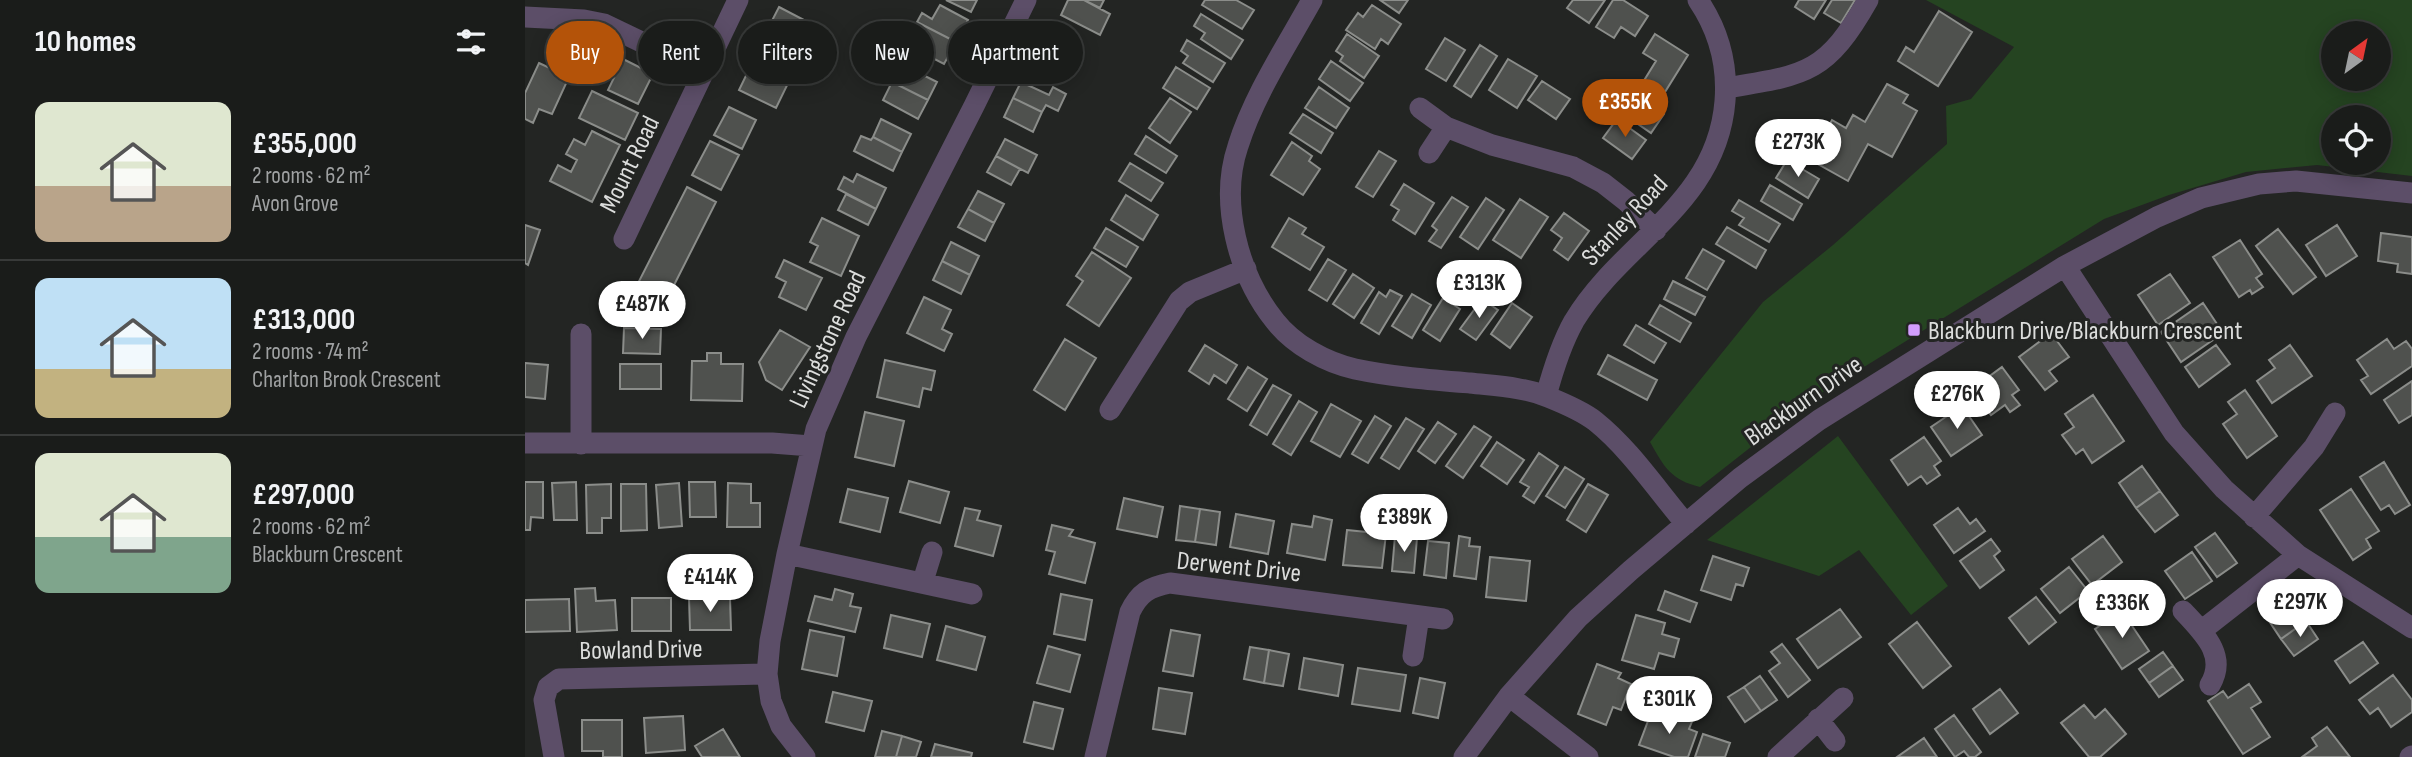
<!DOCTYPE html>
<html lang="en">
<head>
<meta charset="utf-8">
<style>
	:root { --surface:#1a1c1a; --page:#272927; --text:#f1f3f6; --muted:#9fa1a2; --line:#383a39; --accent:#b45309 }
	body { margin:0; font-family:"Sofia Sans Condensed",sans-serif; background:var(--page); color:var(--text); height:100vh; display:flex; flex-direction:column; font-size:26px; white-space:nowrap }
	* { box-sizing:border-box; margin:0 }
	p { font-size:23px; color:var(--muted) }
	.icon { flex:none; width:38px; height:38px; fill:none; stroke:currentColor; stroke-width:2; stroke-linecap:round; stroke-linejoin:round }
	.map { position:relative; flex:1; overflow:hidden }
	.sheet { display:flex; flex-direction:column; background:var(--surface); width:525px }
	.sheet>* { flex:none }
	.guide { position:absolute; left:21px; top:21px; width:665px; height:63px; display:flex; gap:14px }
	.needle { width:46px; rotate:33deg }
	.controls { position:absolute; left:1796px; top:21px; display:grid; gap:14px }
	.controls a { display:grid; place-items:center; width:70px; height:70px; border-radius:50%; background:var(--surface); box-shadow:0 4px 18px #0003,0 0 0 2px var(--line); font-size:35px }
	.price { position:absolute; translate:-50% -60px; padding:0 16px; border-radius:24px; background:#fff; color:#222; font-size:23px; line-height:46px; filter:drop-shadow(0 2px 4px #0008) }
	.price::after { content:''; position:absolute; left:50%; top:42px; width:21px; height:16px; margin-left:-10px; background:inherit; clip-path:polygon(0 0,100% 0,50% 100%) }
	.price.current { background:var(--accent); color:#fff }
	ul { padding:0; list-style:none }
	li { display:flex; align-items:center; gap:21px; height:175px; padding:0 35px }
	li+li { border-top:2px solid var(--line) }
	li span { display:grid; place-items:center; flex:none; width:196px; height:140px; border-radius:14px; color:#555 }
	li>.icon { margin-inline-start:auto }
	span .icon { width:84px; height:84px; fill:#fffc; stroke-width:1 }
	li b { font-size:30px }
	h2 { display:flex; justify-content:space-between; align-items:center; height:84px; padding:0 35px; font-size:30px }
	.tag { padding:0 24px; border-radius:32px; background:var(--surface); box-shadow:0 4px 18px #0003,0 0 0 2px var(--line); font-size:24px; line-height:63px }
	.tag.current { background:var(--accent); color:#fff }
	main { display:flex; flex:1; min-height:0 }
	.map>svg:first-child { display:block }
	.green { fill:#254421; fill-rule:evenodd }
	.building { fill:#4f514e; stroke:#8b8d8a; stroke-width:2 }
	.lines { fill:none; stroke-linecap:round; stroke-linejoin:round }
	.minor { stroke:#5c4e68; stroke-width:21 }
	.poi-dot { fill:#d29dfd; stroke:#232523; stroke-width:2.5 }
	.labels { text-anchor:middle; stroke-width:6; stroke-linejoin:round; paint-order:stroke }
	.street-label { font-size:26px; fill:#dcdddc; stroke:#232523 }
	.poi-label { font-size:26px; fill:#dcdddc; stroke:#232523; text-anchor:start }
</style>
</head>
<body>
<main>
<section class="sheet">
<h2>10 homes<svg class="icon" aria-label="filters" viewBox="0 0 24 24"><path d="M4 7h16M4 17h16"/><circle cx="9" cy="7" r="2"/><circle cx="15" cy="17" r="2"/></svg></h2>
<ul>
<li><span style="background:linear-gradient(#dfe7d0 60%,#b9a48a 0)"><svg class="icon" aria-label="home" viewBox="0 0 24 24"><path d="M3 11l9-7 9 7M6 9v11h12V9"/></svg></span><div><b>£355,000</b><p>2 rooms · 62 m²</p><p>Avon Grove</p></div></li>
<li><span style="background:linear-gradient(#bfe0f5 65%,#c2b280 0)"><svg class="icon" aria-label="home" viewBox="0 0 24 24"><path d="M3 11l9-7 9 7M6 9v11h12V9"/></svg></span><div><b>£313,000</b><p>2 rooms · 74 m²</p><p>Charlton Brook Crescent</p></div></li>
<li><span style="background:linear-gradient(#dfe7d0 60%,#7fa58c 0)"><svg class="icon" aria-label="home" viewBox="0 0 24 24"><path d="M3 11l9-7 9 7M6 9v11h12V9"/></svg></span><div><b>£297,000</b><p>2 rooms · 62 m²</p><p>Blackburn Crescent</p></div></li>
</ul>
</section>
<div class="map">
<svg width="1887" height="757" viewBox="0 0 1887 757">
	<rect width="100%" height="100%" fill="#232523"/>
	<!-- green -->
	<path class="green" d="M 1401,0 L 1887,0 L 1887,176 L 1792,165 L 1721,172 L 1644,195 L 1579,219 L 1287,399 L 1175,487 C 1146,480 1139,467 1125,442 L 1238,302 L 1308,245 L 1422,144 L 1421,106 L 1446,99 L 1489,47 ZM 1808,33 L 1853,33 L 1853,79 L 1808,79 ZM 1808,117 L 1853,117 L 1853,163 L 1808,163 Z
		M 1313,436 L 1423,586 L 1386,615 L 1334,550 L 1294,576 L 1182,540 Z"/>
	<!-- building -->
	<path class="building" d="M 421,0 L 452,0 L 446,12 Z
		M 543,0 L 559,0 L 585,14 L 575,35 L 536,15 Z
		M 559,0 L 579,0 L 575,8 Z
		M 680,0 L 711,0 L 729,10 L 717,29 L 677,5 Z
		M 855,0 L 883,0 L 874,13 Z
		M 1048,0 L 1080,0 L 1064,23 L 1042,8 Z
		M 1088,0 L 1098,0 L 1123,16 L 1110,36 L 1096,27 L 1089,38 L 1071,27 Z
		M 1274,0 L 1301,0 L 1289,19 L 1270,7 Z
		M 1307,0 L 1330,0 L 1316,23 L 1299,13 Z
		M 415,5 L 443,20 L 431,42 L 392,22 L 397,13 L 407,19 Z
		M 847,5 L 876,24 L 863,44 L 856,39 L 850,49 L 821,30 L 833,13 L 838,17 Z
		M 254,7 L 279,20 L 272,35 L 283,41 L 276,55 L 268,51 L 263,61 L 234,46 Z
		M 1414,11 L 1447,32 L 1413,86 L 1373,61 L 1381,47 L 1389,52 Z
		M 676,14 L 718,40 L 706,59 L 676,39 L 680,33 L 669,26 Z
		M 392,22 L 431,42 L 419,64 L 392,50 L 400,36 L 388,29 Z
		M 527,28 L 556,43 L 548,61 L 518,47 Z
		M 822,34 L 854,56 L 839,78 L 815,61 L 818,56 L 811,51 Z
		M 1130,34 L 1163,55 L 1135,100 L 1115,87 L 1131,61 L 1118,53 Z
		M 920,38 L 940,50 L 921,81 L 901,69 Z
		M 662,40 L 700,63 L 688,82 L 658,63 L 663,56 L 656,51 Z
		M 955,45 L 972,56 L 946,97 L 929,86 Z
		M 518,47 L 548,61 L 539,80 L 509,65 Z
		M 233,51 L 270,69 L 251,108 L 214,90 Z
		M 98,59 L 128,74 L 113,104 L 83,90 Z
		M 983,59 L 1012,76 L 992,108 L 964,90 Z
		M 806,61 L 838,83 L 825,101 L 794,79 Z
		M 14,63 L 44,77 L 27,114 L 14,109 L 8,123 L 0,119 L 0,93 Z
		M 651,67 L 685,88 L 672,109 L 638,88 Z
		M 384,68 L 412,82 L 403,100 L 375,86 Z
		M 1017,81 L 1045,99 L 1031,119 L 1003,100 Z
		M 367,82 L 403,100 L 393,119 L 358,100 Z
		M 496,82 L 524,95 L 528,87 L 541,94 L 533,111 L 521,105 L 517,112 L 488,98 Z
		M 1362,84 L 1383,95 L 1378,103 L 1392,111 L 1367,157 L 1343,144 L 1323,181 L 1284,159 L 1289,150 L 1298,155 L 1309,135 L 1301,131 L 1307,120 L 1321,128 L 1328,115 L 1340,122 Z
		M 794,87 L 824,108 L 811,128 L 780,108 Z
		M 67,91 L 113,113 L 100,140 L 54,118 Z
		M 1111,94 L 1139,114 L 1126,133 L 1097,113 Z
		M 488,98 L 517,112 L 508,132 L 479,117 Z
		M 645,98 L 666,112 L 645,143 L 624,128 Z
		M 204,107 L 231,120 L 217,149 L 189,135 Z
		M 778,114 L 808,133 L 796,153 L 765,133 Z
		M 356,119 L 386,134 L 377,152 L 348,137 Z
		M 1092,119 L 1121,140 L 1107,159 L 1078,138 Z
		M 67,131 L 95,145 L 67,202 L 25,181 L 33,165 L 46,172 L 52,160 L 41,154 L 49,139 L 60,145 Z
		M 336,136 L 346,140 L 348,137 L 377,152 L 368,171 L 329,151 Z
		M 621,136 L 652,156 L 641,173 L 610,154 Z
		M 480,139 L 512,155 L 503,173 L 471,156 Z
		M 185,141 L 214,155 L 196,190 L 167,175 Z
		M 767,142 L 787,156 L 784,161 L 795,169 L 778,195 L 746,175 Z
		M 854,151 L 871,161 L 848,197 L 831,187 Z
		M 471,156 L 495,169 L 486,185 L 462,172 Z
		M 1262,160 L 1294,179 L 1283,198 L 1251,178 Z
		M 605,163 L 638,183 L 626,201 L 594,181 Z
		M 332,174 L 361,188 L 351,209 L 313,189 L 319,177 L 328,182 Z
		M 879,184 L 909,203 L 890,234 L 868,220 L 874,210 L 866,205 Z
		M 1245,185 L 1277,204 L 1268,220 L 1236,201 Z
		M 162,187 L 191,202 L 144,295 L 130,287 L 122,303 L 107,295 Z
		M 453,191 L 479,204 L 469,223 L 443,209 Z
		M 321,194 L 351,209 L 343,225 L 313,210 Z
		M 601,195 L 633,215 L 618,240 L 586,220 Z
		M 927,197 L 943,207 L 916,248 L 904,241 L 912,230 L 907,226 Z
		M 961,198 L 979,210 L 953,249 L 935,237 Z
		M 995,199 L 1023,217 L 996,258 L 968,240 Z
		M 1214,200 L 1255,224 L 1244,242 L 1214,225 L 1219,218 L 1207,211 Z
		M 443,209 L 469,223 L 460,241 L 433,227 Z
		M 1039,213 L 1064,231 L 1043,260 L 1029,250 L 1037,238 L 1026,230 Z
		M 297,218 L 334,236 L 316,276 L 285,262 L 293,246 L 285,242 Z
		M 764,218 L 781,228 L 777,234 L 799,247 L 785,270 L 747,247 Z
		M 0,225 L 15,230 L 3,265 L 0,263 Z
		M 1812,225 L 1832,256 L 1801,276 L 1781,245 Z
		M 1202,227 L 1241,250 L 1231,268 L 1191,244 Z
		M 581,228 L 613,247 L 601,267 L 569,248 Z
		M 1753,229 L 1791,277 L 1768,294 L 1731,246 Z
		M 1856,233 L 1887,237 L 1887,274 L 1872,272 L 1873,264 L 1853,261 Z
		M 1715,240 L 1737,274 L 1731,278 L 1738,287 L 1727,294 L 1725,290 L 1714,297 L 1688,257 Z
		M 426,242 L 454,256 L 445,275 L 417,261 Z
		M 1178,249 L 1199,261 L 1182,290 L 1161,278 Z
		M 567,252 L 606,278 L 574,326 L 542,305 L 558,281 L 551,276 Z
		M 803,259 L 821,270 L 802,301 L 784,290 Z
		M 259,260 L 297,278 L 281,310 L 254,297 L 261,282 L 251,277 Z
		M 417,261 L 445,275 L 436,294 L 408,280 Z
		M 828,274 L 849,288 L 829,318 L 808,304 Z
		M 1645,274 L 1665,303 L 1633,325 L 1613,295 Z
		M 1148,281 L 1180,297 L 1170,315 L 1139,299 Z
		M 865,290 L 877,296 L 854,334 L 836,323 L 854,292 L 861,297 Z
		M 887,294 L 906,305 L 887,338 L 867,326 Z
		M 399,297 L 426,310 L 417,329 L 427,334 L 419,351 L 382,333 Z
		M 918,298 L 935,309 L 915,341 L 898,330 Z
		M 957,299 L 973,310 L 951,340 L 935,329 Z
		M 987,303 L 1007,317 L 985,348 L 966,334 Z
		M 1678,303 L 1698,333 L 1656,362 L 1636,332 Z
		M 1135,305 L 1166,323 L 1155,342 L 1124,324 Z
		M 1111,325 L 1141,343 L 1129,363 L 1099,345 Z
		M 99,328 L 136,329 L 135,354 L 98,353 Z
		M 255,330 L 285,347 L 257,390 L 241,380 L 234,362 Z
		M 1526,333 L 1544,357 L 1524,371 L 1532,381 L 1520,390 L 1494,357 Z
		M 540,339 L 571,358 L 540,410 L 509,390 Z
		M 1862,339 L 1869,349 L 1881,341 L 1887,349 L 1887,366 L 1846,394 L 1836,380 L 1843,376 L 1832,360 Z
		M 680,345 L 712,365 L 701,383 L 689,375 L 684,384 L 664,371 Z
		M 1691,345 L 1705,364 L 1674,387 L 1660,367 Z
		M 1765,345 L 1787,376 L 1747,403 L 1732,381 L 1750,368 L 1744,360 Z
		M 182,353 L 196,353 L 196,364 L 218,364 L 217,401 L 166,400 L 167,361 L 182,361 Z
		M 1083,355 L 1132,380 L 1122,400 L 1073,374 Z
		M 360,360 L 410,371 L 406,390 L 398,388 L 394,407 L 352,397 Z
		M 0,363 L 23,365 L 20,399 L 0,397 Z
		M 95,364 L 136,364 L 136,389 L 95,389 Z
		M 723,367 L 742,379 L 722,411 L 703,399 Z
		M 1477,367 L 1494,390 L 1487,395 L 1495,405 L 1485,412 L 1480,405 L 1466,415 L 1447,389 Z
		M 1887,381 L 1887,415 L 1874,423 L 1859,400 Z
		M 748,385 L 766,395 L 742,435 L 725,425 Z
		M 1720,390 L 1752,436 L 1722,458 L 1698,424 L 1712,414 L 1703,402 Z
		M 1568,395 L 1599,441 L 1567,463 L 1558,449 L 1551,454 L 1537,435 L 1549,427 L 1540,414 Z
		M 774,401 L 792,412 L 766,455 L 748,444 Z
		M 806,404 L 836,421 L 815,457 L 786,441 Z
		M 1437,406 L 1457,435 L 1426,456 L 1406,427 Z
		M 340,412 L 379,421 L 369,466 L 330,457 Z
		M 850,416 L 866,426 L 843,463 L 827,454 Z
		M 881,418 L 899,429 L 874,469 L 856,458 Z
		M 913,422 L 931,434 L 910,463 L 893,451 Z
		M 949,426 L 966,437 L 938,478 L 921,466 Z
		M 1399,437 L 1416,461 L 1409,466 L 1415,475 L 1402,484 L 1396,476 L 1383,485 L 1366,460 Z
		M 972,442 L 999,460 L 982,484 L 956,466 Z
		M 1014,453 L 1033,466 L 1009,503 L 998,496 L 1004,487 L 995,482 Z
		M 1859,462 L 1885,505 L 1870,514 L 1864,505 L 1856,510 L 1835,477 Z
		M 1617,466 L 1635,491 L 1611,508 L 1594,483 Z
		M 1040,467 L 1059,479 L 1040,508 L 1021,496 Z
		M 384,481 L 424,492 L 415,523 L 375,512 Z
		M 0,482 L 18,482 L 18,518 L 6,517 L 5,530 L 0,530 Z
		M 51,482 L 52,520 L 29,520 L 27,483 Z
		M 164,482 L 190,482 L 191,517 L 165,517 Z
		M 154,483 L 157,526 L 134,528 L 131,485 Z
		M 203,483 L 226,484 L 226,503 L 235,503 L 235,527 L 202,527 Z
		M 86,484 L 86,518 L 77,518 L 77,533 L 62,533 L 61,485 Z
		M 96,484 L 121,484 L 122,530 L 96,531 Z
		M 1063,484 L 1083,495 L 1061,532 L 1042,520 Z
		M 323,489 L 363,498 L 355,532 L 315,522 Z
		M 1826,489 L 1854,531 L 1841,539 L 1846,548 L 1828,560 L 1795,510 Z
		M 1635,491 L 1653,515 L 1630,532 L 1611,508 Z
		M 599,498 L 638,507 L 632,537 L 592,529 Z
		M 655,506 L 675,509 L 670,542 L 651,540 Z
		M 440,508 L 455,511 L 452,520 L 476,526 L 468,556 L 430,546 Z
		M 1433,508 L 1445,524 L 1451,519 L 1460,531 L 1429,553 L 1409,525 Z
		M 675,509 L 695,512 L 691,545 L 670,542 Z
		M 711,514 L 749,521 L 743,554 L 705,547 Z
		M 789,516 L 807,520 L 800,560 L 762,553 L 767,524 L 787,527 Z
		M 527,525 L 548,530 L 544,536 L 570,543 L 560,583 L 524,574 L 530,552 L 521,550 Z
		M 822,530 L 861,534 L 857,568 L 818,565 Z
		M 1690,533 L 1712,563 L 1692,577 L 1670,547 Z
		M 870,536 L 892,538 L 889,573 L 867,571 Z
		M 934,536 L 945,538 L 944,546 L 955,547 L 951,579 L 929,576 Z
		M 1578,536 L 1597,562 L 1567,585 L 1547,559 Z
		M 1466,539 L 1475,551 L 1469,556 L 1479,570 L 1455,588 L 1435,561 Z
		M 903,541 L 924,543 L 921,578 L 899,575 Z
		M 1667,552 L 1687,581 L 1660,599 L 1640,571 Z
		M 1188,556 L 1224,568 L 1218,586 L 1211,584 L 1206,600 L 1176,590 Z
		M 965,557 L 1005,561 L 1001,601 L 961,597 Z
		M 1544,567 L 1563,591 L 1535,613 L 1516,589 Z
		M 70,588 L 71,601 L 90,600 L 92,630 L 52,632 L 50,589 Z
		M 310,589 L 328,594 L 325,606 L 336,608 L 330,632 L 283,621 L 290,596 L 307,600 Z
		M 1140,591 L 1172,603 L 1165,622 L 1133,610 Z
		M 536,594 L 567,600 L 560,640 L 529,634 Z
		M 1511,597 L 1531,622 L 1504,644 L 1484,618 Z
		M 107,598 L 146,598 L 146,631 L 107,631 Z
		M 164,598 L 205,598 L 206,630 L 165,630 Z
		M 44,599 L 45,631 L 0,632 L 0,600 Z
		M 1769,604 L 1781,621 L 1756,639 L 1744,621 Z
		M 1315,609 L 1336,637 L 1293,668 L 1272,639 Z
		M 1597,611 L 1624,651 L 1597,669 L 1570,629 Z
		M 366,615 L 405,624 L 397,657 L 359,648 Z
		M 1111,615 L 1140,623 L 1137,634 L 1154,639 L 1149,657 L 1134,653 L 1129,669 L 1097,660 Z
		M 1781,621 L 1793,639 L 1769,656 L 1756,639 Z
		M 1392,622 L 1426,666 L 1398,688 L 1364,644 Z
		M 421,626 L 460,637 L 451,670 L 412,660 Z
		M 285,630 L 319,637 L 312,676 L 277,669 Z
		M 646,630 L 675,635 L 668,676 L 638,671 Z
		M 1838,642 L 1853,663 L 1825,683 L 1810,661 Z
		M 1257,644 L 1285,680 L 1263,697 L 1244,671 L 1255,663 L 1246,652 Z
		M 523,646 L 555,655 L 545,692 L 512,683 Z
		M 725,647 L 744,650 L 739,683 L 719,679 Z
		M 744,650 L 764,654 L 758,686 L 739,683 Z
		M 1638,652 L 1648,666 L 1624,683 L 1614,669 Z
		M 779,658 L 818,665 L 813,696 L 774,689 Z
		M 1072,664 L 1096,673 L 1093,678 L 1106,684 L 1096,710 L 1088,707 L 1081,725 L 1053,714 Z
		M 1648,666 L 1658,680 L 1634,697 L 1624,683 Z
		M 833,668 L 881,675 L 875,711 L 827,704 Z
		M 1868,675 L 1887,700 L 1887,712 L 1866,727 L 1853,708 L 1845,714 L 1834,700 Z
		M 1235,676 L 1252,700 L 1236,711 L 1219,687 Z
		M 895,678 L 920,683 L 913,718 L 888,713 Z
		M 1724,684 L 1736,702 L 1726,708 L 1745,737 L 1718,754 L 1683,701 L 1698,691 L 1703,698 Z
		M 1219,687 L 1236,711 L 1220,722 L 1203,697 Z
		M 634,688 L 667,693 L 660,734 L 628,729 Z
		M 1475,689 L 1493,713 L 1465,734 L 1448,709 Z
		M 308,692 L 347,701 L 339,731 L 301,722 Z
		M 509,702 L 538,709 L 528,749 L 499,742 Z
		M 1559,705 L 1570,718 L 1580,709 L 1601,734 L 1575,757 L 1564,757 L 1536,723 Z
		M 1126,713 L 1151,722 L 1154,713 L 1168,719 L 1164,729 L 1172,732 L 1163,757 L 1149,757 L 1114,745 Z
		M 1429,715 L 1456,752 L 1450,757 L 1444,757 L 1439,751 L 1430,757 L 1410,729 Z
		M 158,716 L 160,750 L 121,753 L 119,718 Z
		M 57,720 L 97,720 L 97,757 L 78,757 L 78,751 L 57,751 Z
		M 1802,727 L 1825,757 L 1777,757 L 1792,746 L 1787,738 Z
		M 198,729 L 215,757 L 177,757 L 170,746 Z
		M 357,731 L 377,736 L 371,757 L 350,757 Z
		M 1178,734 L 1205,743 L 1200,757 L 1170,757 Z
		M 377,736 L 396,742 L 391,757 L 371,757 Z
		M 1399,738 L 1412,757 L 1372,757 Z
		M 410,744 L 447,753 L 446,757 L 406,757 Z"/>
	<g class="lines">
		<!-- minor -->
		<path class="minor" d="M 787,0 C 761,47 729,95 713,146 C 694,202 713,275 750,321 C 769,345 800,362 830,369 C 868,377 907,380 945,383 C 971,386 999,387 1023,397 C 1038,403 1057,411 1070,421 C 1105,449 1132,490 1161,524
			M 0,17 L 59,20 L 79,24 L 179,72
			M 1201,88 C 1281,75 1301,74 1343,0
			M 895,108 L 921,127 L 967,145 L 1048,167 L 1078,183 L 1101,201 L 1131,230
			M 904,153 L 921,127
			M 99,239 L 213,0
			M 1540,266 L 1649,433 L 1699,489 L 1773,555 L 1887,628
			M 1021,396 C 1028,370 1036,344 1049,321 C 1096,242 1192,204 1200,101 C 1203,63 1194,31 1173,0
			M 585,410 L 654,301 L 665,292 L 721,269
			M 0,443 L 247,443 L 286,446
			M 56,444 L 56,334
			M 1729,517 L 1789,447 L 1810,413
			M 262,554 L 447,594
			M 398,581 L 407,552
			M 1658,611 C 1678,633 1703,655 1685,685
			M 1676,631 L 1773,555
			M 888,656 L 894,616
			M 984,696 L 1063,757
			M 1293,719 L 1310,741
			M 29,757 L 19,700 L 23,687 L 34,679 L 242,674
			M 280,757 L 256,726 L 246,701 L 242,674 L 245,641 L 262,554 L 291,429 L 331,337 L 449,106 L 501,0
			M 570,757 L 605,612 C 614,593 624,587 645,583 L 918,619
			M 939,757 L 984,696 L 1053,618 L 1106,570 L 1215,478 L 1294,420 L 1540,266 L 1632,217 L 1676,198 L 1734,184 L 1771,181 L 1887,193
			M 1253,757 L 1318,698
			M 1885,757 L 1887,756"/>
	</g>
	<!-- markers -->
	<rect class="poi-dot" x="1382" y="323" width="14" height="14" rx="3.5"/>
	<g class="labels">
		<!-- street labels -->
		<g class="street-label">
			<text transform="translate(104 164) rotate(-64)" y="9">Mount Road</text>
			<text transform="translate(1099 220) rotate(-47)" y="9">Stanley Road</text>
			<text transform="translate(302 339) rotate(-65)" y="9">Livingstone Road</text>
			<text transform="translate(1278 400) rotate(-35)" y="9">Blackburn Drive</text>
			<text transform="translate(714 566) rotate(6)" y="9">Derwent Drive</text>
			<text transform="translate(116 649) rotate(-1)" y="9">Bowland Drive</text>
		</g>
		<!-- poi labels -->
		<g class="poi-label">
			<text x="1403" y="339">Blackburn Drive/Blackburn Crescent</text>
		</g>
	</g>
</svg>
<div class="controls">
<a><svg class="needle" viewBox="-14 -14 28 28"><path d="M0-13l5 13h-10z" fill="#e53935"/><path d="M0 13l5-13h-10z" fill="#9fa1a2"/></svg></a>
<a><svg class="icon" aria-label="locate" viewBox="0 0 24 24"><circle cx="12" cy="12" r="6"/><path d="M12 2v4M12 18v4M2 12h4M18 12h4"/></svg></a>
</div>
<b class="price current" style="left:1100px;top:139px">£355K</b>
<b class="price" style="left:1273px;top:179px">£273K</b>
<b class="price" style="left:954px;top:320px">£313K</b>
<b class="price" style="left:117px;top:341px">£487K</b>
<b class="price" style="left:1432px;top:431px">£276K</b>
<b class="price" style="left:879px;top:554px">£389K</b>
<b class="price" style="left:185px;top:614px">£414K</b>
<b class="price" style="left:1775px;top:639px">£297K</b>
<b class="price" style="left:1597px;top:640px">£336K</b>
<b class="price" style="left:1144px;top:736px">£301K</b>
<div class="guide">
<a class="tag current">Buy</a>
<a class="tag">Rent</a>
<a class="tag">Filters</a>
<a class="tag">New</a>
<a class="tag">Apartment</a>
</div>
</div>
</main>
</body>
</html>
